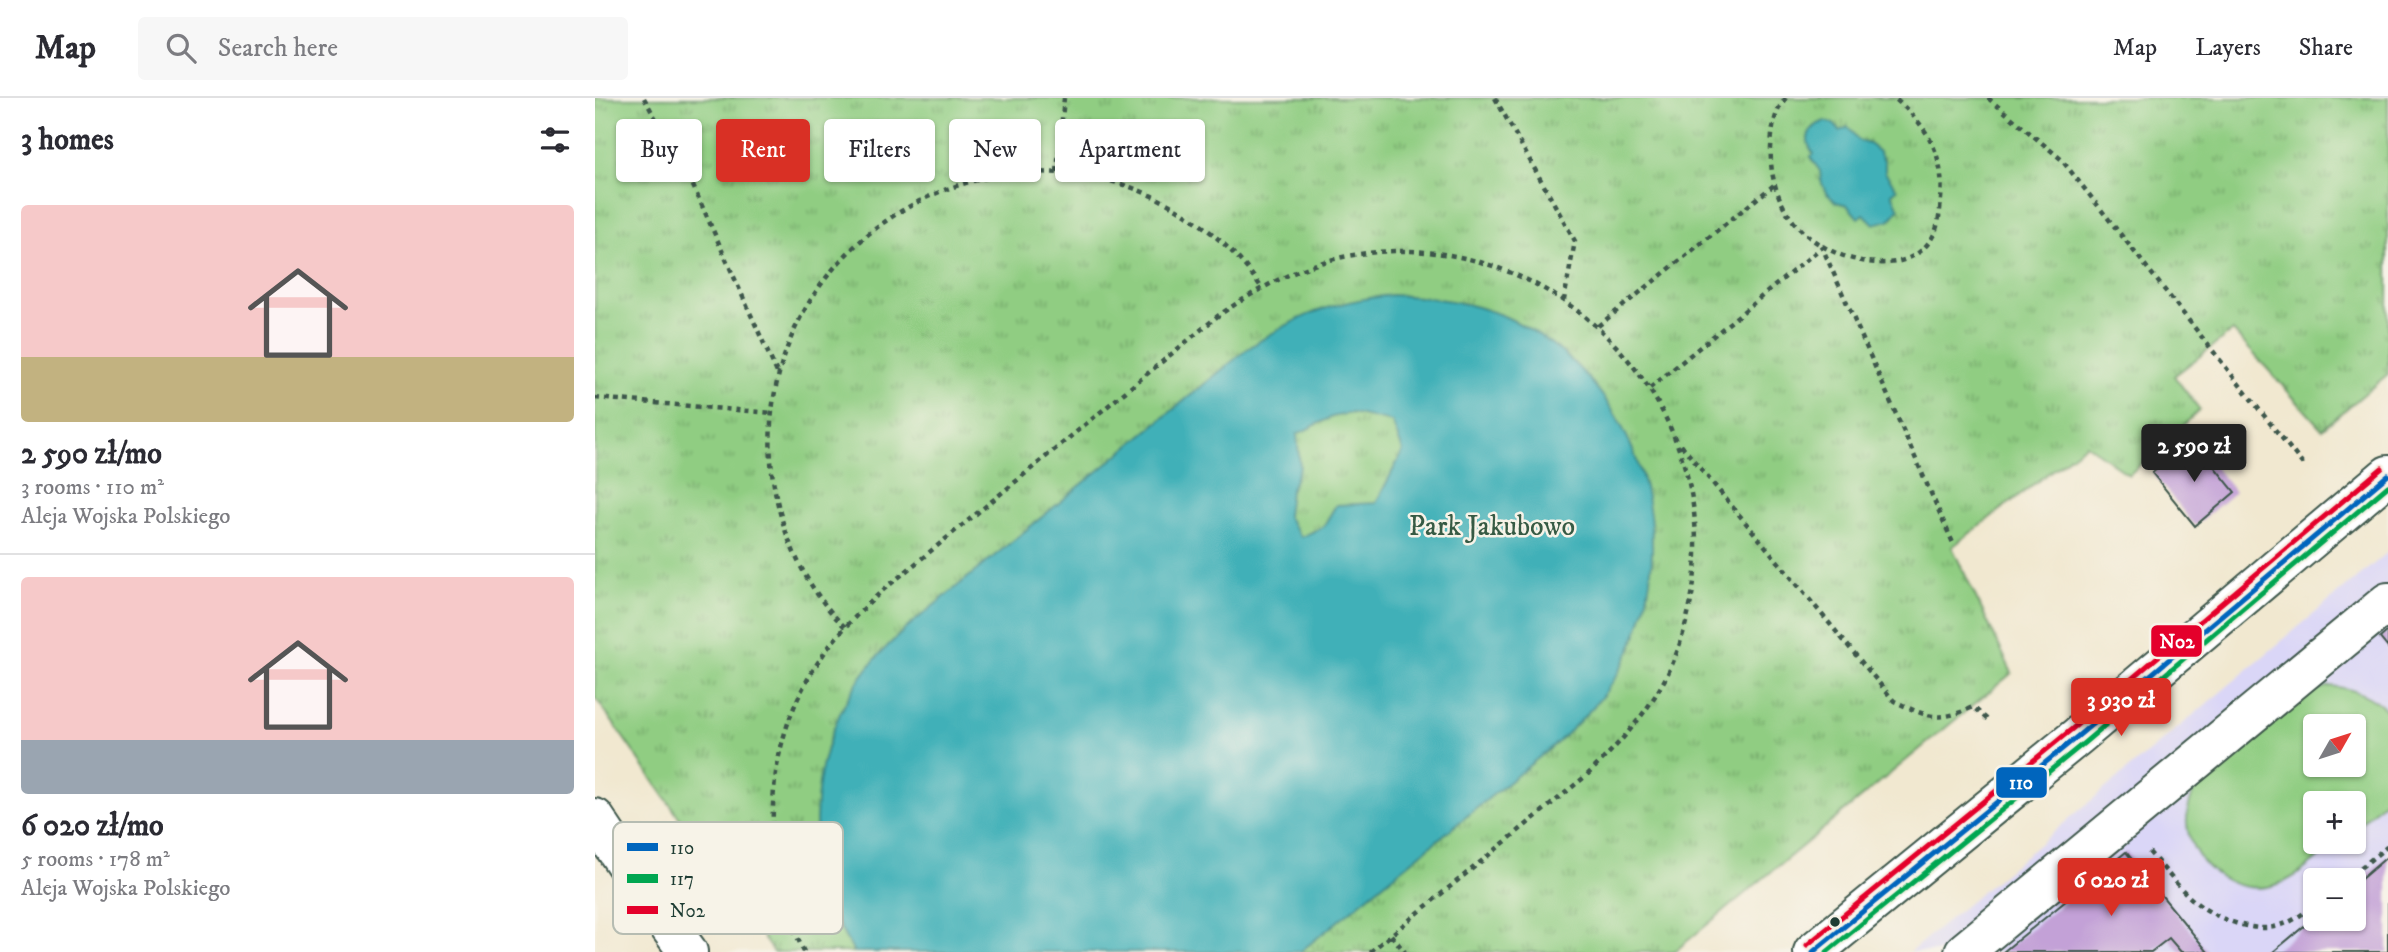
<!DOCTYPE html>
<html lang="en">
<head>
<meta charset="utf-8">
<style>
	:root { --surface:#fff; --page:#f7f7f7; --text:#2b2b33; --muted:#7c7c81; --line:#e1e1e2; --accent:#d93025 }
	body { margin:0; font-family:"IM FELL DW Pica",serif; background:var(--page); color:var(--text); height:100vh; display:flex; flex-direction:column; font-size:26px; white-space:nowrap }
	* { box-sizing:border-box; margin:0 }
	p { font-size:23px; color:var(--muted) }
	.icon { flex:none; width:38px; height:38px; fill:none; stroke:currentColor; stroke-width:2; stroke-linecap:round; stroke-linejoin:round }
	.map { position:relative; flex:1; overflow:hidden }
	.details { display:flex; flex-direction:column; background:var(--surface); width:595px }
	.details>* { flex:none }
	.guide { position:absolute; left:21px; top:21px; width:665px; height:63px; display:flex; gap:14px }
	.needle { width:46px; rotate:51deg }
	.fabs { position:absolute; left:1708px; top:616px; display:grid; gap:14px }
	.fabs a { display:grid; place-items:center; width:63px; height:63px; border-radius:7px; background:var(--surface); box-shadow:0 2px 5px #0004; font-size:35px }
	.price { position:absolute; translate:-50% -60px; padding:0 16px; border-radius:7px; background:var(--accent); color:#fff; font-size:23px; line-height:46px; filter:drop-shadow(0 2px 4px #0008) }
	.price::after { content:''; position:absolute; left:50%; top:42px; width:21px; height:16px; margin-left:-10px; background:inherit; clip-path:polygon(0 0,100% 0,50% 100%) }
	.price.on { background:#222; color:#fff }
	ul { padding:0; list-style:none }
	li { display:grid; align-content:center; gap:14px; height:371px; padding:0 21px }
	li+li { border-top:2px solid var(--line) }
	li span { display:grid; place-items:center; height:217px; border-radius:7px; color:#555 }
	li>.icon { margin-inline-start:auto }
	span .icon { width:126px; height:126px; fill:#fffc; stroke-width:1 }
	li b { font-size:30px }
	h2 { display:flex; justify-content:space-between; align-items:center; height:84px; padding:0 21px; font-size:30px }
	.chip { padding:0 24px; border-radius:7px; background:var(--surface); box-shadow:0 2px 5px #0004; font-size:24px; line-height:63px }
	.chip.on { background:var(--accent); color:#fff }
	header { display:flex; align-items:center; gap:42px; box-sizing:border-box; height:98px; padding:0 35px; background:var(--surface); border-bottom:2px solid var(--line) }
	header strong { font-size:33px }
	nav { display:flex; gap:38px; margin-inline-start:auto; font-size:24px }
	.search { width:490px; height:63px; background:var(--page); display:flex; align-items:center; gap:18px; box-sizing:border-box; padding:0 24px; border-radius:7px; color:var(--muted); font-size:26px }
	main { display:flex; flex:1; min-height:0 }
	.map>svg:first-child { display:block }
	.built { fill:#dad6f7; fill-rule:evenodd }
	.green { fill:#90cd82; stroke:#58855b; stroke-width:2; fill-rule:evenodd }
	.park { fill:url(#park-tufts); stroke:#58855b; stroke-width:2 }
	.water { fill:#3fb0b8; stroke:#2f7676; stroke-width:2; fill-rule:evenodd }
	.building { fill:#c3a1d7 }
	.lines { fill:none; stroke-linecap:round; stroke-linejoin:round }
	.minor-casing { stroke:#3e574b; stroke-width:42 }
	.major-casing { stroke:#3e574b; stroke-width:42 }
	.path { stroke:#3e574b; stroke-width:4.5; stroke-dasharray:5 5; stroke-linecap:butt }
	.minor { stroke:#fff; stroke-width:38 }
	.major { stroke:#fff; stroke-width:38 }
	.bus-1-casing { stroke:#f7f3e8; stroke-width:10 }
	.bus-2-casing { stroke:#f7f3e8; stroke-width:10 }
	.bus-3-casing { stroke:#f7f3e8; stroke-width:10 }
	.bus-1 { stroke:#0065bd; stroke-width:5 }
	.bus-2 { stroke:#00a651; stroke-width:5 }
	.bus-3 { stroke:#e4002b; stroke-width:5 }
	.bus-dot { fill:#1f3d34; stroke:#f7f3e8; stroke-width:2.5 }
	.labels { text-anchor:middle; stroke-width:5; stroke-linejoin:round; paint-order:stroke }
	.park-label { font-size:28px; fill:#365a44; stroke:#f7f3e8 }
	.key { fill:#f7f3e8; stroke:#b6bcb2; stroke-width:2 }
	.key-label { font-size:19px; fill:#1f3d34 }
	.line-badge { stroke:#f7f3e8; stroke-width:2.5 }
	.badge-label { font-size:19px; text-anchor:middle; font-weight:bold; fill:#fff }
</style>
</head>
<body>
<header>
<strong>Map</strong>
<div class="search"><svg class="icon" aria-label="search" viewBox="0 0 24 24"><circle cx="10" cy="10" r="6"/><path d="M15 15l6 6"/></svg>Search here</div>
<nav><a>Map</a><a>Layers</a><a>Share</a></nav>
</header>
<main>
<section class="details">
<h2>3 homes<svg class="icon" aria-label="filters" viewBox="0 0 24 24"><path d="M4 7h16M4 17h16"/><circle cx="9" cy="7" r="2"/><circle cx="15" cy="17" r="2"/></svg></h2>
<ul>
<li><span style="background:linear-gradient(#f6c9c9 70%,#c2b280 0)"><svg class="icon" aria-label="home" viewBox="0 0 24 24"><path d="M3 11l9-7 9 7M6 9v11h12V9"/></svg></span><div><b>2 590 zł/mo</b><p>3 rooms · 110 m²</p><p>Aleja Wojska Polskiego</p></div></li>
<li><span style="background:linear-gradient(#f6c9c9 75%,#9aa5b1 0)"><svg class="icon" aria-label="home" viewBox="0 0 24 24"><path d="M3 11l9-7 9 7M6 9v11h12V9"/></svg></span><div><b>6 020 zł/mo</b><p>5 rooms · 178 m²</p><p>Aleja Wojska Polskiego</p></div></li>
</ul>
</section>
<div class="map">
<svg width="1793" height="854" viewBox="0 0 1793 854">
	<defs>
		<pattern id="park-tufts" width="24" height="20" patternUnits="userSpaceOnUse" patternTransform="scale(1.75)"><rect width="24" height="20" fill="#90cd82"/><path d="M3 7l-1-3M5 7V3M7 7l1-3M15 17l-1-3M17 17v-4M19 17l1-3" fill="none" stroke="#75a86b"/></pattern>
	</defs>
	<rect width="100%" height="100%" fill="#f7f3e8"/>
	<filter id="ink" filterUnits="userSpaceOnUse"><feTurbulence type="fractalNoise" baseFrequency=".0143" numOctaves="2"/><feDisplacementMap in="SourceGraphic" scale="14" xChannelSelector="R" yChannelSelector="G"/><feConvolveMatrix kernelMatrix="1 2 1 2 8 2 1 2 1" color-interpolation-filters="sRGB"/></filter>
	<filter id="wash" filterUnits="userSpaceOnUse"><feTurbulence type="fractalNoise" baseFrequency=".00686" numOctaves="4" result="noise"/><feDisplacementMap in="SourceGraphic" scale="28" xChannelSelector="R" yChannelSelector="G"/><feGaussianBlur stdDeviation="1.57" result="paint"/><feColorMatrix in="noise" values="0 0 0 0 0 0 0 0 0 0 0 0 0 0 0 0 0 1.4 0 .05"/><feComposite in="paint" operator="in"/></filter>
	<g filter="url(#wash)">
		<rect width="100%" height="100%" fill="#f1e8d0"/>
		<!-- built -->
		<path class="built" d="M 1793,454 L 1793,854 L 1315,854 ZM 1720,628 L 1759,628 L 1759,667 L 1720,667 ZM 1720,705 L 1759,705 L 1759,744 L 1720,744 ZM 1720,782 L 1759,782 L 1759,821 L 1720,821 Z"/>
		<!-- green -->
		<path class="green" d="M 1735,588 C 1760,591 1775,597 1793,613 L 1793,700 L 1759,731 L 1759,705 L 1720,705 L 1720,744 L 1742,744 C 1725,757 1707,777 1686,785 C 1645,802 1596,771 1592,726 C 1591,711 1597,698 1602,685 L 1714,593 ZM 1720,628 L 1759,628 L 1759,667 L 1720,667 Z"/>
		<!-- park -->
		<path class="park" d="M 0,0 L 1793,0 L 1793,276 L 1727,331 L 1638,233 L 1579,278 L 1605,312 L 1534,377 L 1491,346 L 1357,449 L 1417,575 L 1079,854 L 178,854 L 0,599 Z"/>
		<!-- water -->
		<path class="water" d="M 1230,23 L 1239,26 L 1245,33 L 1253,29 L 1264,43 L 1274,46 L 1284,54 L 1290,64 L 1290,74 L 1302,91 L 1297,95 L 1304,111 L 1295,122 L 1279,126 L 1269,116 L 1263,120 L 1252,107 L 1241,104 L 1231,95 L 1226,83 L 1225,73 L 1215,59 L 1219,56 C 1207,41 1214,29 1230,23 Z
			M 796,197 C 836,199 874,203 911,219 C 1049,282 1100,458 1017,585 C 1002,607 982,626 963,644 L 705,854 L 259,854 C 206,774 210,664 262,585 C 277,562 296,544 316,526 L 651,252 C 701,218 735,204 796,197 ZM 757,315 L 797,324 L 808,353 L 781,405 L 741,407 L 728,429 L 706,439 L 692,418 L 695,393 L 705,369 L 702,336 L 737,319 Z"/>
		<g id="blocks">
			<!-- building -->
			<path class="building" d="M 1588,350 L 1596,359 L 1605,351 L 1640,394 L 1600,428 L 1557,375 Z
				M 1793,533 L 1793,550 L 1785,540 Z
				M 1531,754 L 1613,854 L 1586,854 L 1574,840 L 1556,854 L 1408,854 Z
				M 1793,758 L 1793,854 L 1678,854 L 1720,819 L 1720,821 L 1759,821 L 1759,787 Z"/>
		</g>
	</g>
	<g filter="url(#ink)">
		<use href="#blocks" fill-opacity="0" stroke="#3e574b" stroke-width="2"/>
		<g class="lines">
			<!-- minor casing -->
			<g class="minor-casing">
				<path id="minor" d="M 0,720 L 51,797 L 93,854
					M 1369,854 L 1793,504"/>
			</g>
			<!-- major casing -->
			<g class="major-casing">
				<path id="major" d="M 1218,854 L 1483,638 L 1793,377"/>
			</g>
			<!-- path -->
			<path class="path" d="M 49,0 L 95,81 L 183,277
				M 900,0 L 980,143 L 969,202
				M 1191,0 C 1179,13 1177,32 1176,50 C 1174,80 1185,111 1206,132 C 1237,163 1312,185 1338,138 C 1344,128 1345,112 1346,101 C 1350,57 1332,27 1299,0
				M 1393,0 L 1466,61 L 1709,368
				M 462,74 L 469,0
				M 1003,228 L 1179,87
				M 1055,290 L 1227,149 L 1358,445
				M 0,300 L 177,315
				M 1086,347 L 1299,603 C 1333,619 1343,625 1378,609 L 1394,623
				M 250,529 C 208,488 184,431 177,374 C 156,178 341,29 529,87 C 584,105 633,141 666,189
				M 1554,754 C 1569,770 1582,788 1598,802 C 1617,819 1658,836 1683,828 C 1698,824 1709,815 1720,806
				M 1750,782 L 1793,748
				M 796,837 L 810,854
				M 209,854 C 164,761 166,646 226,560 C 243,534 265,514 287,493 L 624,217 C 663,191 701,169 748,159 C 952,117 1134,301 1096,503 C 1091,526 1085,549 1076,569 C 1056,612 1025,645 992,677 L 775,854"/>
			<!-- minor -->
			<use href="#minor" class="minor"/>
			<!-- major -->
			<use href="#major" class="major"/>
			<!-- bus-1 casing -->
			<g class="bus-1-casing">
				<path id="bus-1" d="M 1218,854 L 1483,638 L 1793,377"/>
			</g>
			<!-- bus-2 casing -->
			<g class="bus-2-casing">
				<path id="bus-2" d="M 1232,854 L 1489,645 L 1793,388"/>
			</g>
			<!-- bus-3 casing -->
			<g class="bus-3-casing">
				<path id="bus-3" d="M 1212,847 L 1477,631 L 1787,370"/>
			</g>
			<!-- bus-1 -->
			<use href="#bus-1" class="bus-1"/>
			<!-- bus-2 -->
			<use href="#bus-2" class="bus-2"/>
			<!-- bus-3 -->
			<use href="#bus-3" class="bus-3"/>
		</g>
	</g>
	<!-- markers -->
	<circle class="bus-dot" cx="1240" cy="824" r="6"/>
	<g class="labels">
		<!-- park labels -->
		<g class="park-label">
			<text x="897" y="437">Park Jakubowo</text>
		</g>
	</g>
	<!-- legend -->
	<rect x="18" y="724" width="230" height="112" rx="10" class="key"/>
	<rect x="32" y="745" width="31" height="8" fill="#0065bd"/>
	<rect x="32" y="776" width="31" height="9" fill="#00a651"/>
	<rect x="32" y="808" width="31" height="8" fill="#e4002b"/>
	<g class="key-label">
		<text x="75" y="756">110</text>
		<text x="75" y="787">117</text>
		<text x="75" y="819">N02</text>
	</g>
	<g class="line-badge">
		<rect x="1555" y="526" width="53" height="34" rx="7" fill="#e4002b"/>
		<rect x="1400" y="668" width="53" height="33" rx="7" fill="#0065bd"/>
	</g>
	<g class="badge-label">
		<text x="1582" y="550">N02</text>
		<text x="1426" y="691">110</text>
	</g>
</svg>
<div class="fabs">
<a><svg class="needle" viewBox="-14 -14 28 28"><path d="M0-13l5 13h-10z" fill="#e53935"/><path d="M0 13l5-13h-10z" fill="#7c7c81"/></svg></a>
<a>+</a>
<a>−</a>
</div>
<b class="price on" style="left:1599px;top:386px">2 590 zł</b>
<b class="price" style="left:1526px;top:640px">3 930 zł</b>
<b class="price" style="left:1516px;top:820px">6 020 zł</b>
<div class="guide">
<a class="chip">Buy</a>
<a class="chip on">Rent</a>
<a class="chip">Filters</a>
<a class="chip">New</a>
<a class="chip">Apartment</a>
</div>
</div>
</main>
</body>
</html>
